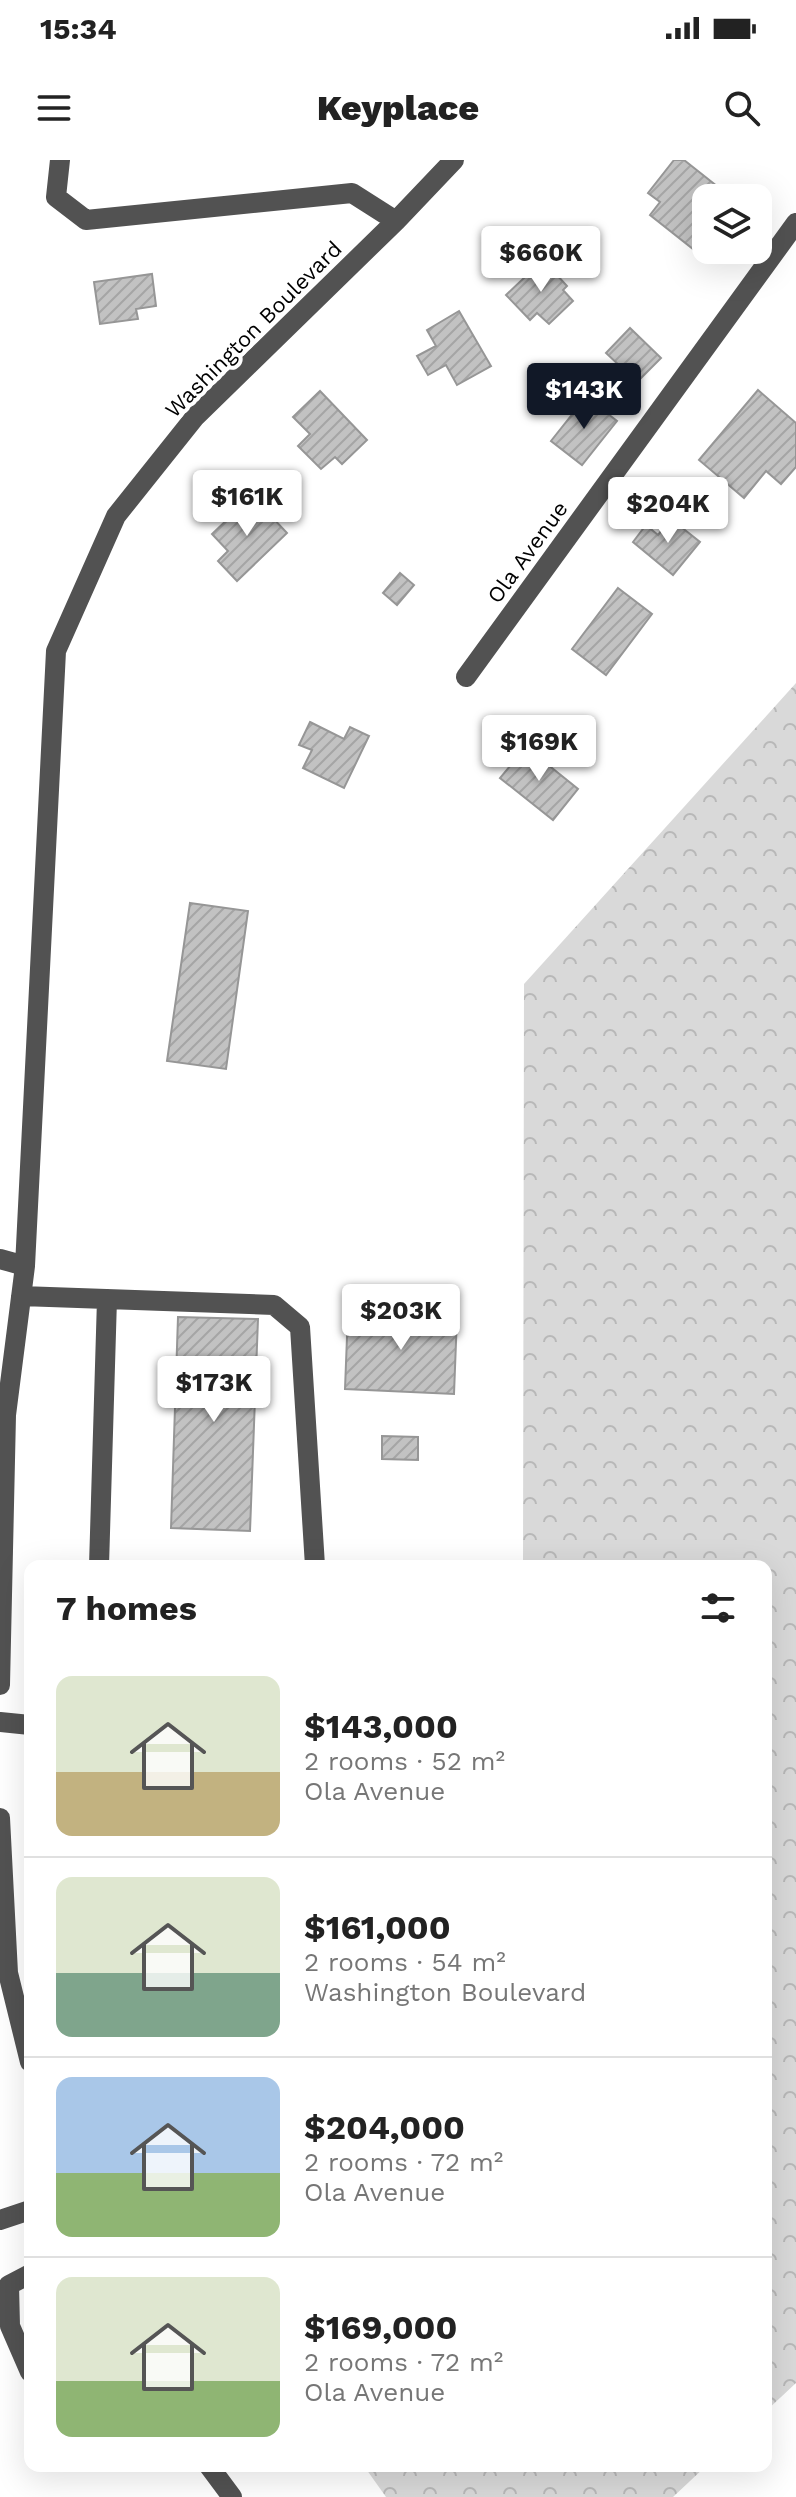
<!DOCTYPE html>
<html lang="en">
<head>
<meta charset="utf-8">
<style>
	:root { --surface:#fff; --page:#f2f2f2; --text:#222; --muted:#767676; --line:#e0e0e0; --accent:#111827 }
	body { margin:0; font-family:"Work Sans",sans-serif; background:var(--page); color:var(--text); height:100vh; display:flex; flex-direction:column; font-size:30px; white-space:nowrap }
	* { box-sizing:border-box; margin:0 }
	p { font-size:26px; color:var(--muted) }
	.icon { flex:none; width:44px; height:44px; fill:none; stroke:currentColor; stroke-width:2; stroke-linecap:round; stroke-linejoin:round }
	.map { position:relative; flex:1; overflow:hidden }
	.drawer { position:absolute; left:24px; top:1400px; width:748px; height:912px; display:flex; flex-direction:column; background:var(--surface); border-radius:16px; box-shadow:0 8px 32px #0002 }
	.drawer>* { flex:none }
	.fabs { position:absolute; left:692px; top:24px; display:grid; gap:16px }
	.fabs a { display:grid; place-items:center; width:80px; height:80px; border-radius:16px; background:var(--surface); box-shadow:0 8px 32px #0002; font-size:40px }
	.price { position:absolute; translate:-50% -68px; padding:0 18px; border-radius:8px; background:#fff; color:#222; font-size:26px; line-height:52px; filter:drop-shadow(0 2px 4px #0008) }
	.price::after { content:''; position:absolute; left:50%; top:48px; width:24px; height:18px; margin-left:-12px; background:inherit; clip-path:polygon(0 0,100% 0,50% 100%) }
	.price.on { background:var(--accent); color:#fff }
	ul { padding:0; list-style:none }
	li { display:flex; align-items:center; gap:24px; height:200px; padding:0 32px }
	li+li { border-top:2px solid var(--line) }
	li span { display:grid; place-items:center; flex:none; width:224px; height:160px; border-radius:16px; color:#555 }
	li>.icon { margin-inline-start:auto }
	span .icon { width:96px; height:96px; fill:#fffc; stroke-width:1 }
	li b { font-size:34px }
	h2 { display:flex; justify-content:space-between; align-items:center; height:96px; padding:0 32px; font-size:34px }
	.status { display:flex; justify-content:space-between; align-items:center; height:56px; padding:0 40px; background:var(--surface); direction:ltr }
	.status svg { height:22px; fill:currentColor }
	header { display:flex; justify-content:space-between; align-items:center; height:104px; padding:0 32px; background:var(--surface); font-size:36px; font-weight:800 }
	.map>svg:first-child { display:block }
	.forest { fill:url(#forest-crowns) }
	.building { fill:url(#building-hatch); stroke:#969696; stroke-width:2 }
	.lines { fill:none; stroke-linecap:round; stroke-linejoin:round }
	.minor { stroke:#525252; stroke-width:20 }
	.labels { text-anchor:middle; stroke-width:8; stroke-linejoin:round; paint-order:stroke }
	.street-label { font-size:22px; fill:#000; stroke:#fff }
</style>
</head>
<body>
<div class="status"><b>15:34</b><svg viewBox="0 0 49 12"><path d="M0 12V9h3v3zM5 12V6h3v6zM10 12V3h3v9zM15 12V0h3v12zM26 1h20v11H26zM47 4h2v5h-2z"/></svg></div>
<header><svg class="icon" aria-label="menu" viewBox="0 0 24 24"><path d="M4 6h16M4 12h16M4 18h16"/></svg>Keyplace<svg class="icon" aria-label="search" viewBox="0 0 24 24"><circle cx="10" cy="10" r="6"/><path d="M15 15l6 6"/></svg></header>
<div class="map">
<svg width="796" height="2337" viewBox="0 0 796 2337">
	<defs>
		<pattern id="forest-crowns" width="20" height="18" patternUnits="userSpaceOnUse" patternTransform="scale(2)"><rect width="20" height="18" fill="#d9d9d9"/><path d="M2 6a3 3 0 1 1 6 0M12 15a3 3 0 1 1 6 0" fill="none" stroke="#b8b8b8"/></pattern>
		<pattern id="building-hatch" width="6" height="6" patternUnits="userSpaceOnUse" patternTransform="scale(2)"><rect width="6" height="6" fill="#c2c2c2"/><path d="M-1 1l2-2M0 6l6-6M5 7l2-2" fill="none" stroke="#a5a5a5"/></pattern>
	</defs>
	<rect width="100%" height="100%" fill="#fff"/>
	<!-- forest -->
	<path class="forest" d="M 796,523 L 796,2223 L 766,2251 L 766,1406 L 523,1406 L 524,824 Z
		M 364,2306 L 706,2306 L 673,2337 L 386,2337 Z"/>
	<!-- building -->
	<path class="building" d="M 674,0 L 684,0 L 732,38 L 706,38 L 706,73 L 693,89 L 650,55 L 660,42 L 648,33 Z
		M 543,100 L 567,126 L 563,130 L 573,141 L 549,164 L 537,153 L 530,160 L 506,135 Z
		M 152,114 L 156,146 L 136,149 L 138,159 L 100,164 L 94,122 Z
		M 459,151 L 491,206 L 457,225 L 446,205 L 428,215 L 417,196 L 436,186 L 427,170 Z
		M 630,168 L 661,198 L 637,222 L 606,193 Z
		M 604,210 L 633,231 L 621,248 L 592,227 Z
		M 758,230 L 796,263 L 796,307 L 781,324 L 766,311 L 744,338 L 699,300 Z
		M 320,231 L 367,280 L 342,304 L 335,297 L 321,309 L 298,286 L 310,274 L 293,257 Z
		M 586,237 L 617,261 L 582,305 L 551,281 Z
		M 252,336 L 287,373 L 237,421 L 218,401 L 228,391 L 212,374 Z
		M 671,359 L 700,382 L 673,415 L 633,382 L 646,365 L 658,375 Z
		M 400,413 L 414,425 L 397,445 L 383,433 Z
		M 618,428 L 652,454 L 606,515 L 572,489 Z
		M 310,562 L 344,579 L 350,567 L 369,576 L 344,628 L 303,608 L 312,590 L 299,585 Z
		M 526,587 L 578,629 L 553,660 L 500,618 Z
		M 190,743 L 248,751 L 226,909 L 167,901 Z
		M 348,1151 L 457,1156 L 454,1234 L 345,1229 Z
		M 178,1157 L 258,1159 L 250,1371 L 171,1368 Z
		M 382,1276 L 418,1277 L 418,1300 L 382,1299 Z"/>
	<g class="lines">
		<!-- minor -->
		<path class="minor" d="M 60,0 L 56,37 L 86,60 L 352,33 L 396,61
			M 466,517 L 796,63
			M 0,1099 L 25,1106
			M 21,1136 L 274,1145 L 300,1167 L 315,1406
			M 99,1406 L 107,1139
			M 0,1525 L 6,1255 L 25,1106 L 56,491 L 116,356 L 195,257 L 396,61 L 454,0
			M 0,1562 L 30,1565
			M 0,1658 L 8,1813 L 30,1902
			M 0,2060 L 30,2050
			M 30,2114 L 9,2125 L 10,2166 L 30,2212
			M 209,2306 L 232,2337"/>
	</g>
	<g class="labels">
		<!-- street labels -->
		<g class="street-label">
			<text transform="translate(253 169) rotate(-45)" y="8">Washington Boulevard</text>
			<text transform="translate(527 392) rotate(-54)" y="8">Ola Avenue</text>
		</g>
	</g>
</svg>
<div class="fabs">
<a><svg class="icon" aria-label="layers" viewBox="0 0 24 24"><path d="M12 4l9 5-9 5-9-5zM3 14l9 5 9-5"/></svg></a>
</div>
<b class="price" style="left:541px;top:134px">$660K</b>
<b class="price on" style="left:584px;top:271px">$143K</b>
<b class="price" style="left:247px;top:378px">$161K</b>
<b class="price" style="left:668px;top:385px">$204K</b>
<b class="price" style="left:539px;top:623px">$169K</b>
<b class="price" style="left:401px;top:1192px">$203K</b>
<b class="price" style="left:214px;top:1264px">$173K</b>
<section class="drawer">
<h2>7 homes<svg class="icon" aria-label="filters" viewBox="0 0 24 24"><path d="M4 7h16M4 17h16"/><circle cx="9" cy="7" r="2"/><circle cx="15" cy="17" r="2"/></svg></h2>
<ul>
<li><span style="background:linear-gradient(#dfe7d0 60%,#c2b280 0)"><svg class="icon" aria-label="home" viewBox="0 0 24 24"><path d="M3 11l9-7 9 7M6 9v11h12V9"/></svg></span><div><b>$143,000</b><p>2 rooms · 52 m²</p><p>Ola Avenue</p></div></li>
<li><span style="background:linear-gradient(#dfe7d0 60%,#7fa58c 0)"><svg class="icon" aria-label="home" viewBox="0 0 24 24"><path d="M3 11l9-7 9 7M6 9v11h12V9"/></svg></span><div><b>$161,000</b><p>2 rooms · 54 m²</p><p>Washington Boulevard</p></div></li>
<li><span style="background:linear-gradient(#a9c7e8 60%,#8fb573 0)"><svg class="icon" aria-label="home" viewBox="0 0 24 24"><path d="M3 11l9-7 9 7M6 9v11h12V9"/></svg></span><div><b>$204,000</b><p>2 rooms · 72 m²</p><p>Ola Avenue</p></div></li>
<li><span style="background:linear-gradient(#dfe7d0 65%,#8fb573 0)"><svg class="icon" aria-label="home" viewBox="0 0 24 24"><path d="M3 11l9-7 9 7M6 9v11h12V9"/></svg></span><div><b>$169,000</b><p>2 rooms · 72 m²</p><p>Ola Avenue</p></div></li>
</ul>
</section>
</div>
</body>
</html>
